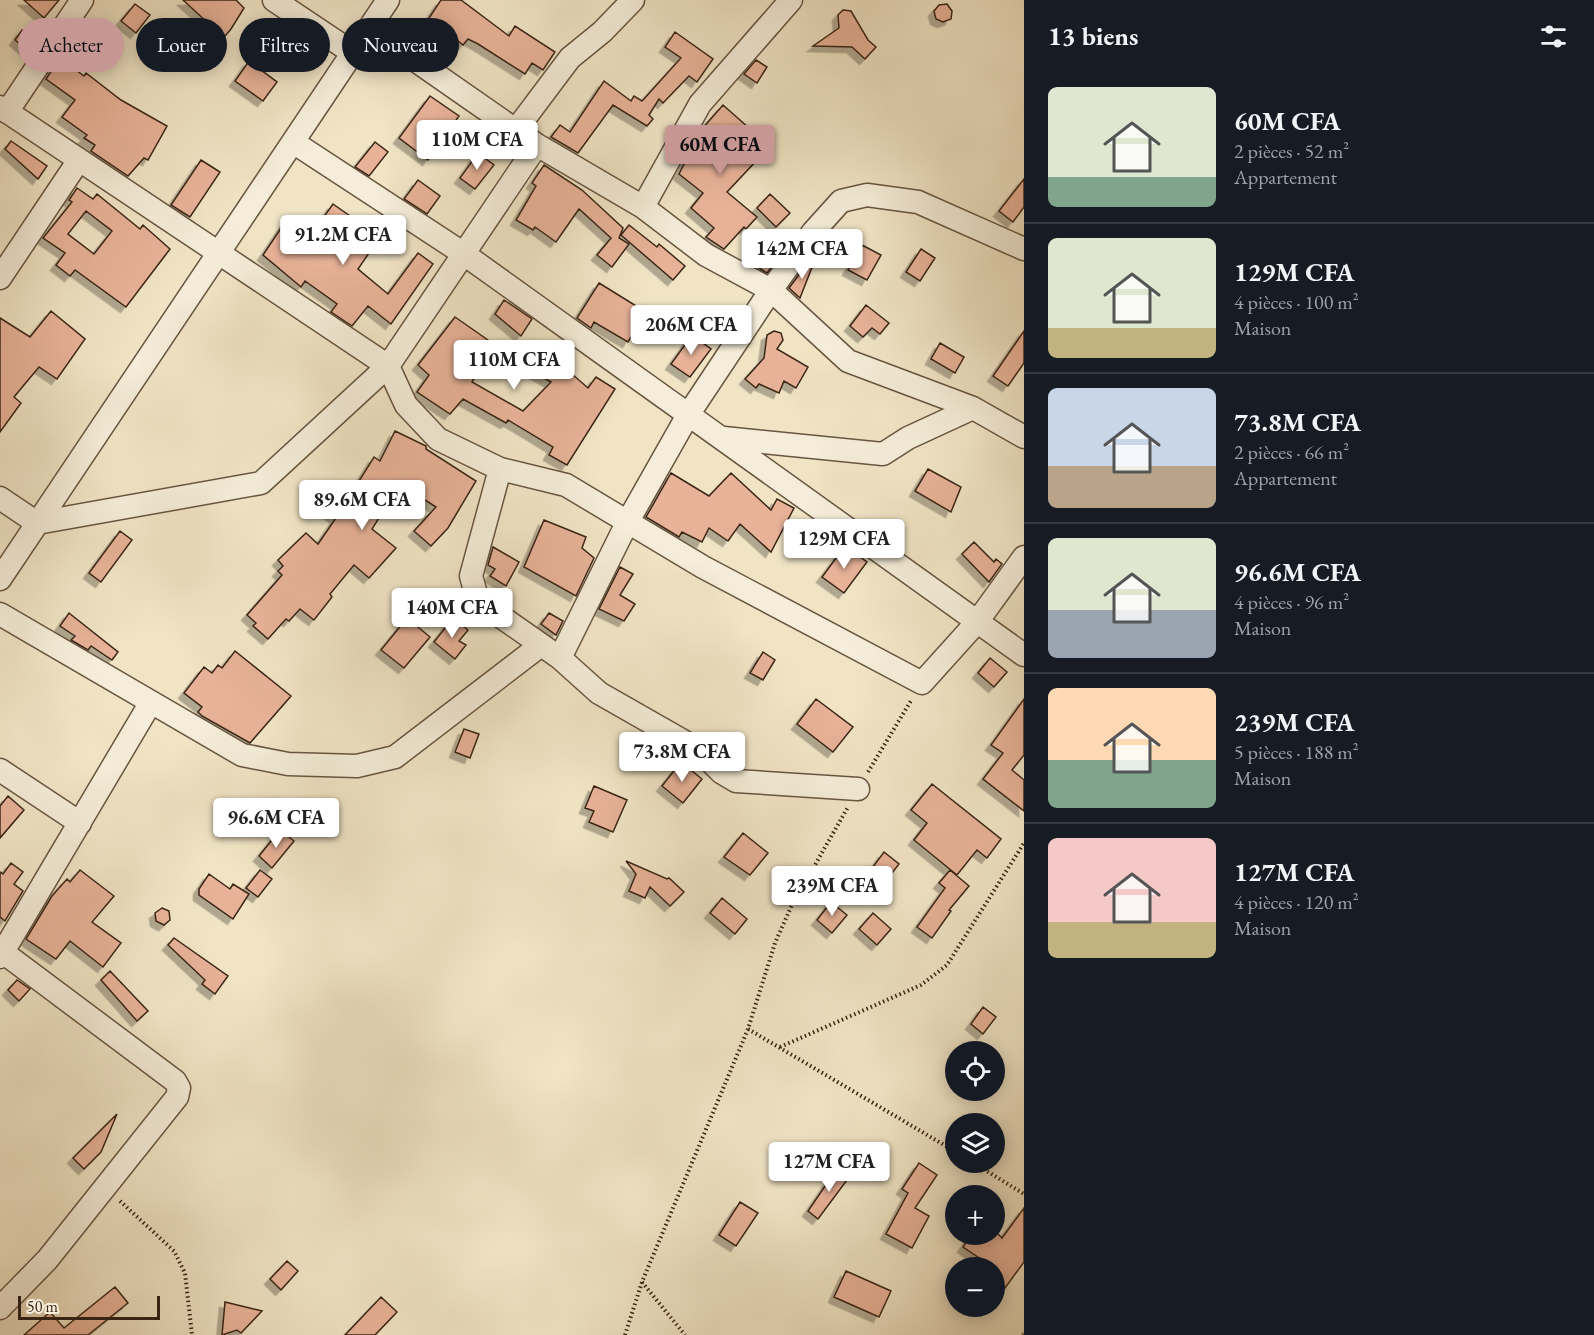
<!DOCTYPE html>
<html lang="fr">
<head>
<meta charset="utf-8">
<style>
	:root { --surface:#171b24; --page:#242831; --text:#f1f3f6; --muted:#9ea1a6; --line:#363941; --accent:#c59692 }
	body { margin:0; font-family:"EB Garamond",serif; background:var(--page); color:var(--text); height:100vh; display:flex; flex-direction:column; font-size:22px; white-space:nowrap }
	* { box-sizing:border-box; margin:0 }
	p { font-size:20px; color:var(--muted) }
	.icon { flex:none; width:33px; height:33px; fill:none; stroke:currentColor; stroke-width:2; stroke-linecap:round; stroke-linejoin:round }
	.map { position:relative; flex:1; overflow:hidden }
	.panel { display:flex; flex-direction:column; background:var(--surface); width:570px }
	.panel>* { flex:none }
	.guide { position:absolute; left:18px; top:18px; width:570px; height:54px; display:flex; gap:12px }
	.controls { position:absolute; left:945px; top:1041px; display:grid; gap:12px }
	.controls a { display:grid; place-items:center; width:60px; height:60px; border-radius:50%; background:var(--surface); box-shadow:0 3px 15px #0003; font-size:30px }
	.scale { position:absolute; left:18px; bottom:15px; width:142px; box-sizing:border-box; padding-left:6px; border:3px solid #3a2514; border-top:0; font-size:16px; line-height:21px; white-space:nowrap; color:#3a2514; -webkit-text-stroke:4px #f5edd9; paint-order:stroke }
	.price { position:absolute; translate:-50% -51px; padding:0 14px; border-radius:6px; background:#fff; color:#222; font-size:20px; line-height:39px; filter:drop-shadow(0 2px 3px #0008) }
	.price::after { content:''; position:absolute; left:50%; top:36px; width:18px; height:14px; margin-left:-9px; background:inherit; clip-path:polygon(0 0,100% 0,50% 100%) }
	.price.selected { background:var(--accent); color:#111 }
	ul { padding:0; list-style:none }
	li { display:flex; align-items:center; gap:18px; height:150px; padding:0 24px }
	li+li { border-top:2px solid var(--line) }
	li span { display:grid; place-items:center; flex:none; width:168px; height:120px; border-radius:9px; color:#555 }
	li>.icon { margin-inline-start:auto }
	span .icon { width:72px; height:72px; fill:#fffc; stroke-width:1 }
	li b { font-size:26px }
	h2 { display:flex; justify-content:space-between; align-items:center; height:72px; padding:0 24px; font-size:26px }
	.tag { padding:0 21px; border-radius:27px; background:var(--surface); box-shadow:0 3px 15px #0003; font-size:21px; line-height:54px }
	.tag.selected { background:var(--accent); color:#111 }
	main { display:flex; flex:1; min-height:0 }
	.map>svg:first-child { display:block }
	.building { fill:#e7b298; stroke:#3a2514; stroke-width:1.5; fill-rule:evenodd; filter:url(#shadow) }
	.lines { fill:none; stroke-linecap:round; stroke-linejoin:round }
	.minor-casing { stroke:#685540; stroke-width:25 }
	.path { stroke:#3a2514; stroke-width:4; stroke-dasharray:1.5 3; stroke-linecap:butt }
	.minor { stroke:#f5edd9; stroke-width:22 }
</style>
</head>
<body>
<main>
<div class="map">
<svg width="1024" height="1335" viewBox="0 0 1024 1335">
	<defs>
		<filter id="shadow"><feDropShadow dx="-5.5" dy="5.5" stdDeviation="0" flood-color="#0004"/></filter>
	</defs>
	<rect width="100%" height="100%" fill="#f0e4c5"/>
	<filter id="stains"><feTurbulence type="fractalNoise" baseFrequency=".00333" numOctaves="4"/><feColorMatrix values="0 0 0 0 .2 0 0 0 0 .09 0 0 0 0 .02 0 0 0 .5 -.17"/></filter>
	<radialGradient id="worn" r=".72"><stop offset=".6" stop-color="#630" stop-opacity="0"/><stop offset="1" stop-color="#630" stop-opacity=".3"/></radialGradient>
	<!-- building -->
	<path class="building" d="M 24,0 L 59,0 L 44,18 Z
		M 183,0 L 236,0 L 244,8 L 231,29 L 203,62 L 188,49 L 209,24 Z
		M 441,0 L 461,0 L 509,36 L 515,26 L 555,52 L 543,70 L 532,63 L 525,74 L 478,44 L 468,39 L 463,45 L 449,34 L 432,55 L 413,42 Z
		M 135,4 L 150,15 L 136,33 L 121,21 Z
		M 947,4 L 952,11 L 951,19 L 943,22 L 936,19 L 934,11 L 939,5 Z
		M 843,10 L 851,11 L 868,40 L 876,47 L 865,59 L 852,47 L 813,46 L 839,28 L 838,15 Z
		M 22,30 L 38,42 L 30,53 L 15,40 Z
		M 675,32 L 713,59 L 697,82 L 689,76 L 663,103 L 659,99 L 649,115 L 653,119 L 647,126 L 613,105 L 578,153 L 551,137 L 560,125 L 570,132 L 604,81 L 631,101 L 634,96 L 642,101 L 681,58 L 665,47 Z
		M 60,58 L 84,76 L 86,73 L 121,100 L 167,126 L 148,160 L 144,158 L 128,176 L 91,151 L 95,145 L 84,138 L 87,135 L 62,117 L 75,100 L 46,79 Z
		M 756,60 L 767,67 L 757,83 L 744,74 Z
		M 249,61 L 277,82 L 263,101 L 235,81 Z
		M 430,96 L 459,116 L 428,160 L 399,138 Z
		M 723,105 L 749,128 L 737,140 L 758,159 L 727,192 L 757,217 L 746,229 L 744,227 L 724,249 L 706,237 L 714,228 L 691,208 L 703,193 L 679,174 L 702,129 Z
		M 11,141 L 47,166 L 38,179 L 5,149 Z
		M 375,142 L 388,152 L 369,176 L 355,167 Z
		M 478,153 L 494,165 L 475,189 L 460,178 Z
		M 201,160 L 220,172 L 190,217 L 171,205 Z
		M 544,165 L 582,190 L 623,228 L 619,238 L 629,244 L 612,267 L 597,255 L 611,238 L 579,209 L 556,242 L 535,227 L 533,230 L 516,220 L 536,186 L 532,183 Z
		M 1024,179 L 1024,207 L 1013,222 L 999,211 Z
		M 418,180 L 440,196 L 427,214 L 404,199 Z
		M 77,188 L 93,199 L 97,194 L 140,229 L 143,225 L 170,249 L 126,307 L 75,270 L 70,276 L 56,265 L 65,253 L 43,238 L 72,202 L 69,200 ZM 86,211 L 112,231 L 94,254 L 68,234 Z
		M 770,194 L 790,213 L 776,227 L 757,208 Z
		M 333,204 L 380,237 L 358,269 L 388,294 L 418,253 L 433,264 L 391,324 L 368,306 L 352,326 L 331,312 L 337,304 L 305,281 L 301,287 L 263,255 L 285,222 L 308,239 Z
		M 629,225 L 657,247 L 659,244 L 685,266 L 673,280 L 621,235 Z
		M 773,245 L 784,250 L 767,273 L 756,266 Z
		M 862,245 L 881,255 L 867,280 L 848,270 Z
		M 921,249 L 935,258 L 920,281 L 906,272 Z
		M 810,260 L 814,262 L 800,298 L 789,288 Z
		M 599,283 L 646,312 L 628,342 L 594,322 L 591,328 L 577,318 Z
		M 504,300 L 532,319 L 521,336 L 495,314 Z
		M 866,305 L 889,323 L 880,334 L 872,328 L 863,337 L 850,326 Z
		M 51,311 L 85,339 L 57,379 L 39,367 L 14,397 L 21,403 L 0,432 L 0,318 L 30,337 Z
		M 455,317 L 495,345 L 472,382 L 523,411 L 551,382 L 527,368 L 540,351 L 557,361 L 588,388 L 596,377 L 615,389 L 567,465 L 549,455 L 553,447 L 508,420 L 506,423 L 463,399 L 450,414 L 417,392 L 429,375 L 418,365 Z
		M 774,331 L 781,333 L 783,340 L 777,349 L 808,367 L 796,388 L 784,381 L 779,393 L 759,384 L 756,388 L 745,379 L 764,358 L 767,335 Z
		M 1024,331 L 1024,363 L 1008,386 L 993,376 Z
		M 692,335 L 711,349 L 690,377 L 671,364 Z
		M 940,343 L 964,357 L 955,373 L 931,359 Z
		M 395,431 L 426,446 L 426,449 L 476,481 L 448,528 L 431,546 L 414,531 L 436,507 L 400,484 L 372,529 L 396,548 L 369,578 L 354,565 L 330,594 L 332,597 L 314,620 L 300,609 L 289,621 L 286,619 L 268,639 L 253,626 L 256,623 L 247,615 L 282,575 L 278,571 L 283,566 L 278,560 L 306,533 L 318,544 L 336,518 L 325,510 L 336,494 L 346,502 L 374,457 L 380,461 Z
		M 928,469 L 961,487 L 951,512 L 915,491 Z
		M 671,473 L 709,496 L 731,473 L 771,510 L 777,499 L 794,508 L 771,552 L 740,524 L 728,541 L 709,528 L 702,542 L 682,532 L 679,537 L 646,517 Z
		M 544,520 L 586,537 L 582,548 L 594,558 L 576,596 L 524,567 Z
		M 120,531 L 132,540 L 101,582 L 89,573 Z
		M 974,542 L 994,562 L 996,559 L 1002,564 L 989,582 L 962,554 Z
		M 845,546 L 867,562 L 844,593 L 822,577 Z
		M 493,547 L 519,562 L 506,586 L 490,576 L 495,569 L 488,565 Z
		M 620,567 L 633,574 L 620,595 L 635,604 L 624,621 L 599,609 Z
		M 69,613 L 118,652 L 112,660 L 91,646 L 88,650 L 71,640 L 75,636 L 60,626 Z
		M 549,613 L 563,621 L 556,635 L 541,624 Z
		M 407,618 L 430,637 L 404,668 L 381,650 Z
		M 453,618 L 468,630 L 459,641 L 466,645 L 455,659 L 434,642 Z
		M 235,651 L 291,696 L 250,743 L 202,716 L 198,712 L 202,707 L 184,693 L 204,667 L 212,673 L 218,665 L 222,668 Z
		M 763,652 L 775,660 L 763,680 L 750,673 Z
		M 990,658 L 1007,672 L 994,687 L 978,673 Z
		M 816,699 L 853,727 L 833,752 L 797,724 Z
		M 1024,699 L 1024,755 L 1012,770 L 1024,780 L 1024,811 L 983,779 L 1003,753 L 991,745 Z
		M 464,729 L 479,734 L 470,758 L 455,752 Z
		M 681,762 L 702,779 L 683,803 L 662,786 Z
		M 932,784 L 1001,839 L 987,858 L 977,850 L 957,875 L 914,840 L 927,823 L 911,810 Z
		M 594,786 L 627,800 L 613,832 L 589,822 L 594,811 L 585,808 Z
		M 8,796 L 24,810 L 0,838 L 0,806 Z
		M 280,830 L 294,841 L 272,868 L 259,856 Z
		M 743,833 L 768,853 L 750,875 L 724,857 Z
		M 884,852 L 899,864 L 876,894 L 861,883 Z
		M 626,861 L 667,879 L 669,878 L 684,892 L 670,906 L 650,887 L 645,898 L 629,891 L 636,874 Z
		M 11,863 L 23,872 L 14,884 L 23,891 L 5,921 L 0,917 L 0,872 L 3,874 Z
		M 80,870 L 114,896 L 92,922 L 121,943 L 103,967 L 70,941 L 56,959 L 26,939 L 52,896 L 67,879 L 70,882 Z
		M 260,870 L 272,879 L 258,897 L 246,888 Z
		M 950,870 L 969,886 L 949,910 L 951,911 L 932,938 L 917,927 L 945,888 L 939,883 Z
		M 209,874 L 230,889 L 233,884 L 249,894 L 233,919 L 199,895 L 199,889 Z
		M 722,898 L 747,919 L 735,934 L 710,913 Z
		M 831,902 L 847,915 L 832,933 L 817,920 Z
		M 162,908 L 169,911 L 170,920 L 164,925 L 156,921 L 155,913 Z
		M 873,913 L 891,929 L 877,945 L 859,929 Z
		M 174,938 L 228,976 L 215,994 L 202,984 L 205,980 L 168,945 Z
		M 110,971 L 148,1011 L 137,1021 L 101,980 Z
		M 17,980 L 30,989 L 19,1001 L 8,990 Z
		M 983,1007 L 996,1017 L 983,1034 L 971,1024 Z
		M 117,1114 L 101,1152 L 84,1169 L 73,1158 Z
		M 919,1163 L 937,1175 L 915,1208 L 929,1216 L 912,1248 L 886,1234 L 908,1193 L 902,1189 Z
		M 838,1167 L 850,1176 L 818,1219 L 808,1211 Z
		M 740,1202 L 758,1213 L 736,1246 L 719,1235 Z
		M 1024,1208 L 1024,1262 L 994,1303 L 994,1268 L 963,1247 L 972,1234 L 998,1234 L 1002,1238 Z
		M 287,1261 L 298,1271 L 281,1290 L 270,1279 Z
		M 846,1271 L 891,1291 L 879,1317 L 834,1297 Z
		M 115,1287 L 128,1303 L 88,1335 L 24,1335 L 50,1312 L 64,1328 Z
		M 381,1297 L 397,1312 L 375,1335 L 345,1335 Z
		M 225,1302 L 262,1311 L 241,1333 L 237,1330 L 222,1335 Z"/>
	<g class="lines">
		<!-- minor casing -->
		<g class="minor-casing">
			<path id="minor" d="M 274,0 L 353,53
				M 369,28 L 537,145 L 643,207 L 706,255 L 771,290 L 848,361 L 973,408 L 1024,437
				M 0,107 L 388,366 L 406,405 L 438,439 L 500,469 L 566,485 L 703,567 L 922,683 L 977,622 L 1024,557
				M 7,112 L 82,0
				M 516,130 L 570,58 L 602,32 L 633,0
				M 293,142 L 464,254 L 1024,655
				M 643,207 L 700,104 L 791,0
				M 0,278 L 79,160
				M 724,438 L 883,454 L 908,438 L 973,408
				M 500,469 L 471,576 L 476,594 L 490,609 L 560,658 L 599,693 L 699,750 L 721,772 L 736,781 L 858,789
				M 0,498 L 37,523 L 261,483 L 388,366 L 537,145
				M 0,579 L 388,0
				M 0,614 L 242,755 L 288,764 L 357,766 L 395,757 L 541,645
				M 560,658 L 628,521 L 688,415 L 771,290 L 813,232 L 841,201 L 867,195 L 918,202 L 1024,249
				M 0,770 L 80,823
				M 0,957 L 151,702
				M 0,1308 L 47,1260 L 177,1097 L 179,1088 L 175,1081 L 4,953"/>
		</g>
		<!-- path -->
		<path class="path" d="M 868,772 L 912,699
			M 748,1029 L 956,1152
			M 780,1047 L 921,985 L 947,965 L 1024,843
			M 972,1162 L 1024,1194
			M 120,1201 L 174,1251 L 185,1273 L 192,1335
			M 642,1282 L 685,1335
			M 625,1335 L 642,1282 L 748,1029 L 775,943 L 791,907 L 848,807
			M 1023,1335 L 1024,1334"/>
		<!-- minor -->
		<use href="#minor" class="minor"/>
	</g>
	<rect width="100%" height="100%" filter="url(#stains)"/>
	<rect width="100%" height="100%" fill="url(#worn)"/>
</svg>
<div class="controls">
<a><svg class="icon" aria-label="locate" viewBox="0 0 24 24"><circle cx="12" cy="12" r="6"/><path d="M12 2v4M12 18v4M2 12h4M18 12h4"/></svg></a>
<a><svg class="icon" aria-label="layers" viewBox="0 0 24 24"><path d="M12 4l9 5-9 5-9-5zM3 14l9 5 9-5"/></svg></a>
<a>+</a>
<a>−</a>
</div>
<div class="scale">50 m</div>
<b class="price" style="left:477px;top:171px">110M CFA</b>
<b class="price selected" style="left:720px;top:176px">60M CFA</b>
<b class="price" style="left:343px;top:266px">91.2M CFA</b>
<b class="price" style="left:802px;top:280px">142M CFA</b>
<b class="price" style="left:691px;top:356px">206M CFA</b>
<b class="price" style="left:514px;top:391px">110M CFA</b>
<b class="price" style="left:362px;top:531px">89.6M CFA</b>
<b class="price" style="left:844px;top:570px">129M CFA</b>
<b class="price" style="left:452px;top:639px">140M CFA</b>
<b class="price" style="left:682px;top:783px">73.8M CFA</b>
<b class="price" style="left:276px;top:849px">96.6M CFA</b>
<b class="price" style="left:832px;top:917px">239M CFA</b>
<b class="price" style="left:829px;top:1193px">127M CFA</b>
<div class="guide">
<a class="tag selected">Acheter</a>
<a class="tag">Louer</a>
<a class="tag">Filtres</a>
<a class="tag">Nouveau</a>
</div>
</div>
<section class="panel">
<h2>13 biens<svg class="icon" aria-label="filters" viewBox="0 0 24 24"><path d="M4 7h16M4 17h16"/><circle cx="9" cy="7" r="2"/><circle cx="15" cy="17" r="2"/></svg></h2>
<ul>
<li><span style="background:linear-gradient(#dfe7d0 75%,#7fa58c 0)"><svg class="icon" aria-label="home" viewBox="0 0 24 24"><path d="M3 11l9-7 9 7M6 9v11h12V9"/></svg></span><div><b>60M CFA</b><p>2 pièces · 52 m²</p><p>Appartement</p></div></li>
<li><span style="background:linear-gradient(#dfe7d0 75%,#c2b280 0)"><svg class="icon" aria-label="home" viewBox="0 0 24 24"><path d="M3 11l9-7 9 7M6 9v11h12V9"/></svg></span><div><b>129M CFA</b><p>4 pièces · 100 m²</p><p>Maison</p></div></li>
<li><span style="background:linear-gradient(#c9d6e8 65%,#b9a48a 0)"><svg class="icon" aria-label="home" viewBox="0 0 24 24"><path d="M3 11l9-7 9 7M6 9v11h12V9"/></svg></span><div><b>73.8M CFA</b><p>2 pièces · 66 m²</p><p>Appartement</p></div></li>
<li><span style="background:linear-gradient(#dfe7d0 60%,#9aa5b1 0)"><svg class="icon" aria-label="home" viewBox="0 0 24 24"><path d="M3 11l9-7 9 7M6 9v11h12V9"/></svg></span><div><b>96.6M CFA</b><p>4 pièces · 96 m²</p><p>Maison</p></div></li>
<li><span style="background:linear-gradient(#ffd9b3 60%,#7fa58c 0)"><svg class="icon" aria-label="home" viewBox="0 0 24 24"><path d="M3 11l9-7 9 7M6 9v11h12V9"/></svg></span><div><b>239M CFA</b><p>5 pièces · 188 m²</p><p>Maison</p></div></li>
<li><span style="background:linear-gradient(#f6c9c9 70%,#c2b280 0)"><svg class="icon" aria-label="home" viewBox="0 0 24 24"><path d="M3 11l9-7 9 7M6 9v11h12V9"/></svg></span><div><b>127M CFA</b><p>4 pièces · 120 m²</p><p>Maison</p></div></li>
</ul>
</section>
</main>
</body>
</html>
